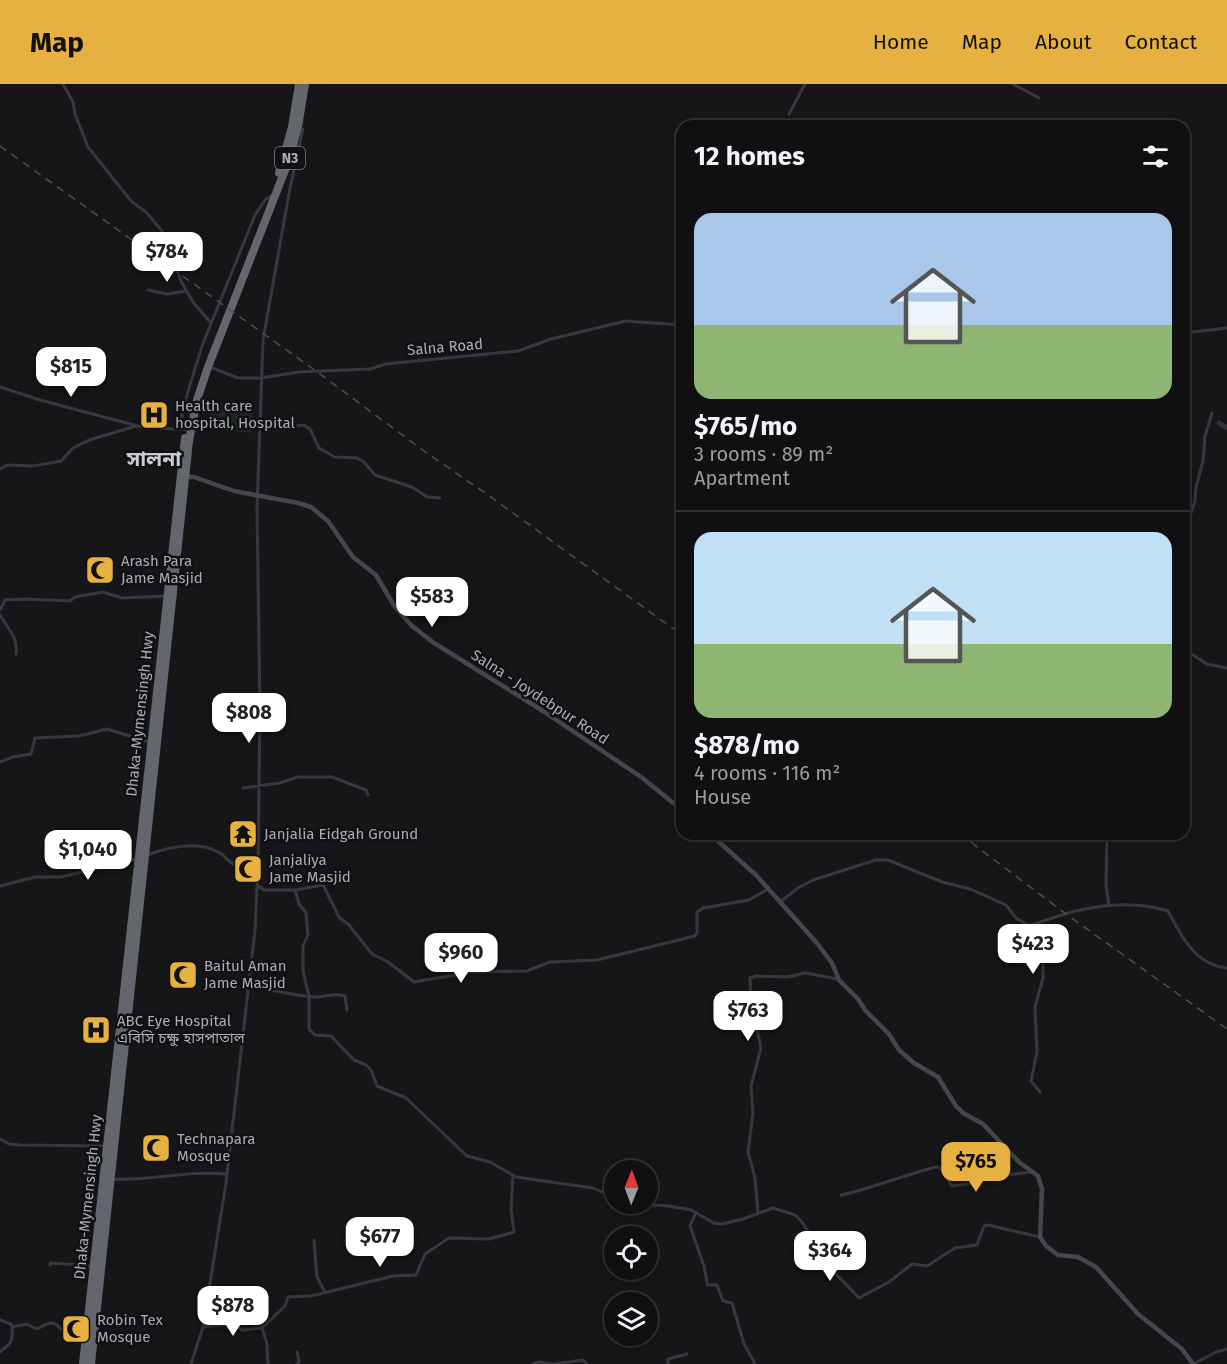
<!DOCTYPE html>
<html lang="en">
<head>
<meta charset="utf-8">
<style>
	:root { --surface:#101012; --page:#19191b; --text:#f1f3f6; --muted:#9c9d9f; --line:#303032; --accent:#e6b140 }
	body { margin:0; font-family:"Fira Sans","Noto Sans Bengali",sans-serif; background:var(--page); color:var(--text); height:100vh; display:flex; flex-direction:column; font-size:22px; white-space:nowrap }
	* { box-sizing:border-box; margin:0 }
	p { font-size:20px; color:var(--muted) }
	.icon { flex:none; width:33px; height:33px; fill:none; stroke:currentColor; stroke-width:2; stroke-linecap:round; stroke-linejoin:round }
	.map { position:relative; flex:1; overflow:hidden }
	.drawer { position:absolute; left:676px; top:36px; width:514px; height:720px; display:flex; flex-direction:column; background:var(--surface); border-radius:18px; box-shadow:0 3px 9px #0003,0 0 0 2px var(--line) }
	.drawer>* { flex:none }
	.needle { width:39px; rotate:1deg }
	.controls { position:absolute; left:604px; top:1076px; display:grid; gap:12px }
	.controls a { display:grid; place-items:center; width:54px; height:54px; border-radius:50%; background:var(--surface); box-shadow:0 3px 9px #0003,0 0 0 2px var(--line); font-size:30px }
	.price { position:absolute; translate:-50% -51px; padding:0 14px; border-radius:12px; background:#fff; color:#222; font-size:20px; line-height:39px; filter:drop-shadow(0 2px 3px #0008) }
	.price::after { content:''; position:absolute; left:50%; top:36px; width:18px; height:14px; margin-left:-9px; background:inherit; clip-path:polygon(0 0,100% 0,50% 100%) }
	.price.selected { background:var(--accent); color:#111 }
	ul { padding:0; list-style:none }
	li { display:grid; align-content:center; gap:12px; height:318px; padding:0 18px }
	li+li { border-top:2px solid var(--line) }
	li span { display:grid; place-items:center; height:186px; border-radius:18px; color:#555 }
	li>.icon { margin-inline-start:auto }
	span .icon { width:108px; height:108px; fill:#fffc; stroke-width:1 }
	li b { font-size:26px }
	h2 { display:flex; justify-content:space-between; align-items:center; height:72px; padding:0 18px; font-size:26px }
	header { display:flex; align-items:center; gap:36px; box-sizing:border-box; height:84px; padding:0 30px; background:var(--accent); color:#111 }
	header strong { font-size:28px }
	nav { display:flex; gap:33px; margin-inline-start:auto; font-size:21px }
	.map>svg:first-child { display:block }
	.green { fill:#202721 }
	.lines { fill:none; stroke-linecap:round; stroke-linejoin:round }
	.river { stroke:#2d343b; stroke-width:5 }
	.street { stroke:#37383d; stroke-width:3 }
	.secondary { stroke:#45474c; stroke-width:4.5 }
	.highway { stroke:#64666d; stroke-width:8 }
	.rail { stroke:#4c4e53; stroke-width:1.5; stroke-dasharray:8 6; stroke-linecap:butt }
	.labels { text-anchor:middle; stroke-width:5; stroke-linejoin:round; paint-order:stroke }
	.shield { fill:#111113; stroke:#7b7e86; stroke-width:1.5 }
	.shield-label { font-size:14px; font-weight:bold; fill:#a9adb7 }
	.street-label { font-size:15px; fill:#a9adb7; stroke:#111113 }
	.poi-label { font-size:15px; fill:#a9adb7; stroke:#111113; text-anchor:start }
	.district-label { font-size:21px; font-weight:bold; fill:#caccd3; stroke:#111113 }
</style>
</head>
<body>
<header>
<strong>Map</strong>
<nav><a>Home</a><a>Map</a><a>About</a><a>Contact</a></nav>
</header>
<div class="map">
<svg width="1227" height="1280" viewBox="0 0 1227 1280">
	<rect width="100%" height="100%" fill="#161618"/>
	<!-- green -->
	<path class="green" d="M 212,318 L 254,321 L 251,349 L 210,345 Z"/>
	<g class="lines">
		<!-- river -->
		<path class="river" d="M 1219,339 L 1227,344"/>
		<!-- street -->
		<path class="street" d="M 63,0 L 73,18 L 75,30 L 88,63 L 131,117 L 146,128 L 162,147 L 182,199 L 193,218 L 211,239
			M 1013,0 L 1039,14
			M 789,30 L 805,0
			M 148,206 L 167,210 L 187,207
			M 1185,249 L 1227,244
			M 210,283 L 238,294 L 261,294 L 299,288 L 370,285 L 386,280 L 518,267 L 551,255 L 626,237 L 682,241
			M 0,303 L 40,316 L 134,341
			M 188,338 L 182,335 L 182,327 L 202,262 L 255,131 L 265,116 L 271,112
			M 260,344 L 283,344 L 304,341 L 310,345 L 319,364 L 335,373 L 357,374 L 364,378 L 375,391 L 412,403 L 427,413 L 440,414
			M 0,385 L 7,381 L 34,382 L 61,377 L 73,364 L 89,356 L 136,342 L 187,346
			M 1185,447 L 1195,417 L 1196,403 L 1203,377 L 1205,352 L 1212,329
			M 0,526 L 5,516 L 27,515 L 70,517 L 75,513 L 103,508 L 122,514 L 165,512
			M 0,531 C 8,545 18,552 16,570
			M 1185,569 L 1193,571 L 1207,580 L 1227,584
			M 0,678 L 13,673 L 31,670 L 35,654 L 79,652 L 107,645 L 149,658
			M 243,704 L 280,699 L 298,693 L 332,693 L 366,706 L 368,711
			M 1107,750 L 1106,802 L 1109,821
			M 147,771 C 169,763 198,756 220,769 C 225,772 229,779 234,780 C 241,783 250,781 258,782
			M 257,801 L 264,806 L 295,806 L 299,820 L 306,829 L 308,851 L 303,862 L 303,887 L 309,912 L 309,945 L 315,951 L 331,952 L 354,976 L 366,981 L 371,986 L 377,1002 L 406,1014 L 467,1072 L 490,1078 L 516,1093 L 593,1104 L 615,1114
			M 0,802 L 35,793 L 61,793 L 136,775
			M 295,806 L 323,801 L 339,833 L 349,841 L 372,870 L 388,878 L 414,898 L 472,888 L 527,887 L 550,878 L 597,876 L 695,852 L 697,849 L 697,828 L 703,824 L 749,816 L 768,805
			M 780,818 L 798,804 L 813,796 L 876,776 L 888,776 L 942,798 L 970,805 L 1006,821 L 1016,834 L 1043,850 L 1043,894 L 1035,923 L 1037,968 L 1031,997 L 1040,1008
			M 1031,841 C 1046,837 1061,830 1076,827 C 1105,820 1139,818 1168,827 C 1182,853 1194,880 1227,884
			M 248,900 C 270,906 291,911 313,913 C 324,914 334,908 345,912 L 347,926
			M 0,1055 L 9,1060 L 20,1061 L 105,1062
			M 113,1095 C 151,1097 188,1086 227,1090
			M 841,1111 C 874,1104 903,1091 936,1083 L 939,1083 L 952,1102 L 974,1099 L 989,1093 L 1032,1088
			M 622,1119 L 669,1122 L 691,1126 L 714,1139 L 722,1140 L 743,1135 L 773,1124 L 795,1131 L 802,1138 L 833,1187 L 859,1214 L 889,1198 L 912,1180 L 927,1182 L 955,1164 L 977,1161 L 984,1142 L 988,1141 L 1040,1153
			M 696,1128 L 690,1142 L 704,1182 L 707,1199 L 708,1201 L 717,1201 L 723,1217 L 732,1219 L 744,1260 L 755,1280
			M 758,1129 L 755,1094 L 748,1068 L 753,1029 L 751,1002 L 761,964 L 751,918 L 750,894 L 756,892 L 788,893 L 805,889 L 838,895
			M 314,1156 L 317,1193 L 325,1208
			M 50,1181 L 51,1179 L 92,1182
			M 0,1236 L 11,1240 L 12,1243 L 27,1240 L 37,1245 C 46,1240 54,1235 61,1245 L 85,1247
			M 203,1243 L 234,1240 L 242,1246 L 262,1244
			M 0,1268 C 11,1259 13,1259 12,1243
			M 297,1268 L 299,1278 L 297,1280
			M 191,1280 L 203,1243 L 226,1099 L 255,846 L 258,782 L 260,624 L 257,425 L 263,256 L 290,104 L 303,45
			M 268,1280 L 267,1260 L 262,1244 L 285,1222 L 288,1213 L 311,1212 L 393,1192 L 416,1191 L 425,1170 L 449,1154 L 489,1155 L 514,1148 L 511,1125 L 513,1091
			M 533,1280 L 539,1278 L 552,1280
			M 554,1280 L 583,1276 L 587,1280
			M 668,1280 L 668,1275 L 687,1270
			M 1193,1280 L 1216,1268 L 1227,1265"/>
		<!-- secondary -->
		<path class="secondary" d="M 186,393 L 194,393 L 234,407 L 298,419 L 311,423 L 328,437 L 353,473 L 376,491 L 395,523 L 412,542 L 434,559 L 543,627 L 641,693 L 682,726
			M 710,750 L 756,791 L 816,858 L 832,879 L 839,896 L 858,915 L 865,926 L 889,950 L 899,966 L 914,979 L 938,993 L 956,1022 L 963,1029 L 983,1040 L 1019,1078 L 1038,1092 L 1042,1105 L 1040,1153 L 1046,1162 L 1058,1171 L 1078,1173 L 1096,1183 L 1138,1230 L 1182,1265 L 1193,1280"/>
		<!-- highway -->
		<path class="highway" d="M 279,89 L 292,43 L 299,0
			M 83,1280 L 185,354
			M 91,1280 L 189,357 L 197,316 L 208,283 L 289,76 L 298,43 L 305,0"/>
		<!-- rail -->
		<path class="rail" d="M 0,62 L 316,287 L 424,367 L 488,411 L 682,551
			M 960,750 L 1066,830 L 1227,945"/>
	</g>
	<!-- icons -->
	<defs>
		<g id="hospital-square" transform="scale(1.5)"><rect x="-9" y="-9" width="18" height="18" rx="4" fill="#e6b140" stroke="#111113"/><path d="M-5-5h3v3.5h4V-5h3V5h-3V1.5h-4V5h-3Z" fill="#111"/></g>
		<g id="mosque-square" transform="scale(1.5)"><rect x="-9" y="-9" width="18" height="18" rx="4" fill="#e6b140" stroke="#111113"/><path d="M3.5-4.9A6 6 0 1 0 3.5 4.9A5 5 0 1 1 3.5-4.9Z" fill="#111"/></g>
		<g id="temple-square" transform="scale(1.5)"><rect x="-9" y="-9" width="18" height="18" rx="4" fill="#e6b140" stroke="#111113"/><path d="M0-6L5-2H3V0L6.5 2.5H4V6H1.5V3h-3V6H-4V2.5H-6.5L-3 0V-2H-5Z" fill="#111"/></g>
	</defs>
	<g fill-rule="evenodd">
		<use href="#hospital-square" x="154" y="331"/>
		<use href="#mosque-square" x="100" y="486"/>
		<use href="#temple-square" x="243" y="750"/>
		<use href="#mosque-square" x="248" y="785"/>
		<use href="#mosque-square" x="183" y="891"/>
		<use href="#hospital-square" x="96" y="946"/>
		<use href="#mosque-square" x="156" y="1064"/>
		<use href="#mosque-square" x="76" y="1245"/>
	</g>
	<g class="labels">
		<!-- shield labels -->
		<rect class="shield" x="275" y="63" width="30" height="22" rx="4.5"/>
		<g class="shield-label">
			<text x="290" y="79">N3</text>
		</g>
		<!-- street labels -->
		<g class="street-label">
			<text transform="translate(445 263) rotate(-5)" y="5">Salna Road</text>
			<text transform="translate(540 613) rotate(33)" y="5">Salna - Joydebpur Road</text>
			<text transform="translate(140 630) rotate(-84)" y="5">Dhaka-Mymensingh Hwy</text>
			<text transform="translate(88 1113) rotate(-84)" y="5">Dhaka-Mymensingh Hwy</text>
		</g>
		<!-- poi labels -->
		<g class="poi-label">
			<text x="175" y="327">Health care<tspan x="175" dy="17">hospital, Hospital</tspan></text>
			<text x="121" y="482">Arash Para<tspan x="121" dy="17">Jame Masjid</tspan></text>
			<text x="264" y="755">Janjalia Eidgah Ground</text>
			<text x="269" y="781">Janjaliya<tspan x="269" dy="17">Jame Masjid</tspan></text>
			<text x="204" y="887">Baitul Aman<tspan x="204" dy="17">Jame Masjid</tspan></text>
			<text x="117" y="942">ABC Eye Hospital<tspan x="117" dy="17">এবিসি চক্ষু হাসপাতাল</tspan></text>
			<text x="177" y="1060">Technapara<tspan x="177" dy="17">Mosque</tspan></text>
			<text x="97" y="1241">Robin Tex<tspan x="97" dy="17">Mosque</tspan></text>
		</g>
		<!-- district labels -->
		<g class="district-label">
			<text x="154" y="382">সালনা</text>
		</g>
	</g>
</svg>
<div class="controls">
<a><svg class="needle" viewBox="-14 -14 28 28"><path d="M0-13l5 13h-10z" fill="#e53935"/><path d="M0 13l5-13h-10z" fill="#9c9d9f"/></svg></a>
<a><svg class="icon" aria-label="locate" viewBox="0 0 24 24"><circle cx="12" cy="12" r="6"/><path d="M12 2v4M12 18v4M2 12h4M18 12h4"/></svg></a>
<a><svg class="icon" aria-label="layers" viewBox="0 0 24 24"><path d="M12 4l9 5-9 5-9-5zM3 14l9 5 9-5"/></svg></a>
</div>
<b class="price" style="left:167px;top:199px">$784</b>
<b class="price" style="left:71px;top:314px">$815</b>
<b class="price" style="left:432px;top:544px">$583</b>
<b class="price" style="left:249px;top:660px">$808</b>
<b class="price" style="left:88px;top:797px">$1,040</b>
<b class="price" style="left:1033px;top:891px">$423</b>
<b class="price" style="left:461px;top:900px">$960</b>
<b class="price" style="left:748px;top:958px">$763</b>
<b class="price selected" style="left:976px;top:1109px">$765</b>
<b class="price" style="left:380px;top:1184px">$677</b>
<b class="price" style="left:830px;top:1198px">$364</b>
<b class="price" style="left:233px;top:1253px">$878</b>
<section class="drawer">
<h2>12 homes<svg class="icon" aria-label="filters" viewBox="0 0 24 24"><path d="M4 7h16M4 17h16"/><circle cx="9" cy="7" r="2"/><circle cx="15" cy="17" r="2"/></svg></h2>
<ul>
<li><span style="background:linear-gradient(#a9c7e8 60%,#8fb573 0)"><svg class="icon" aria-label="home" viewBox="0 0 24 24"><path d="M3 11l9-7 9 7M6 9v11h12V9"/></svg></span><div><b>$765/mo</b><p>3 rooms · 89 m²</p><p>Apartment</p></div></li>
<li><span style="background:linear-gradient(#bfe0f5 60%,#8fb573 0)"><svg class="icon" aria-label="home" viewBox="0 0 24 24"><path d="M3 11l9-7 9 7M6 9v11h12V9"/></svg></span><div><b>$878/mo</b><p>4 rooms · 116 m²</p><p>House</p></div></li>
</ul>
</section>
</div>
</body>
</html>
